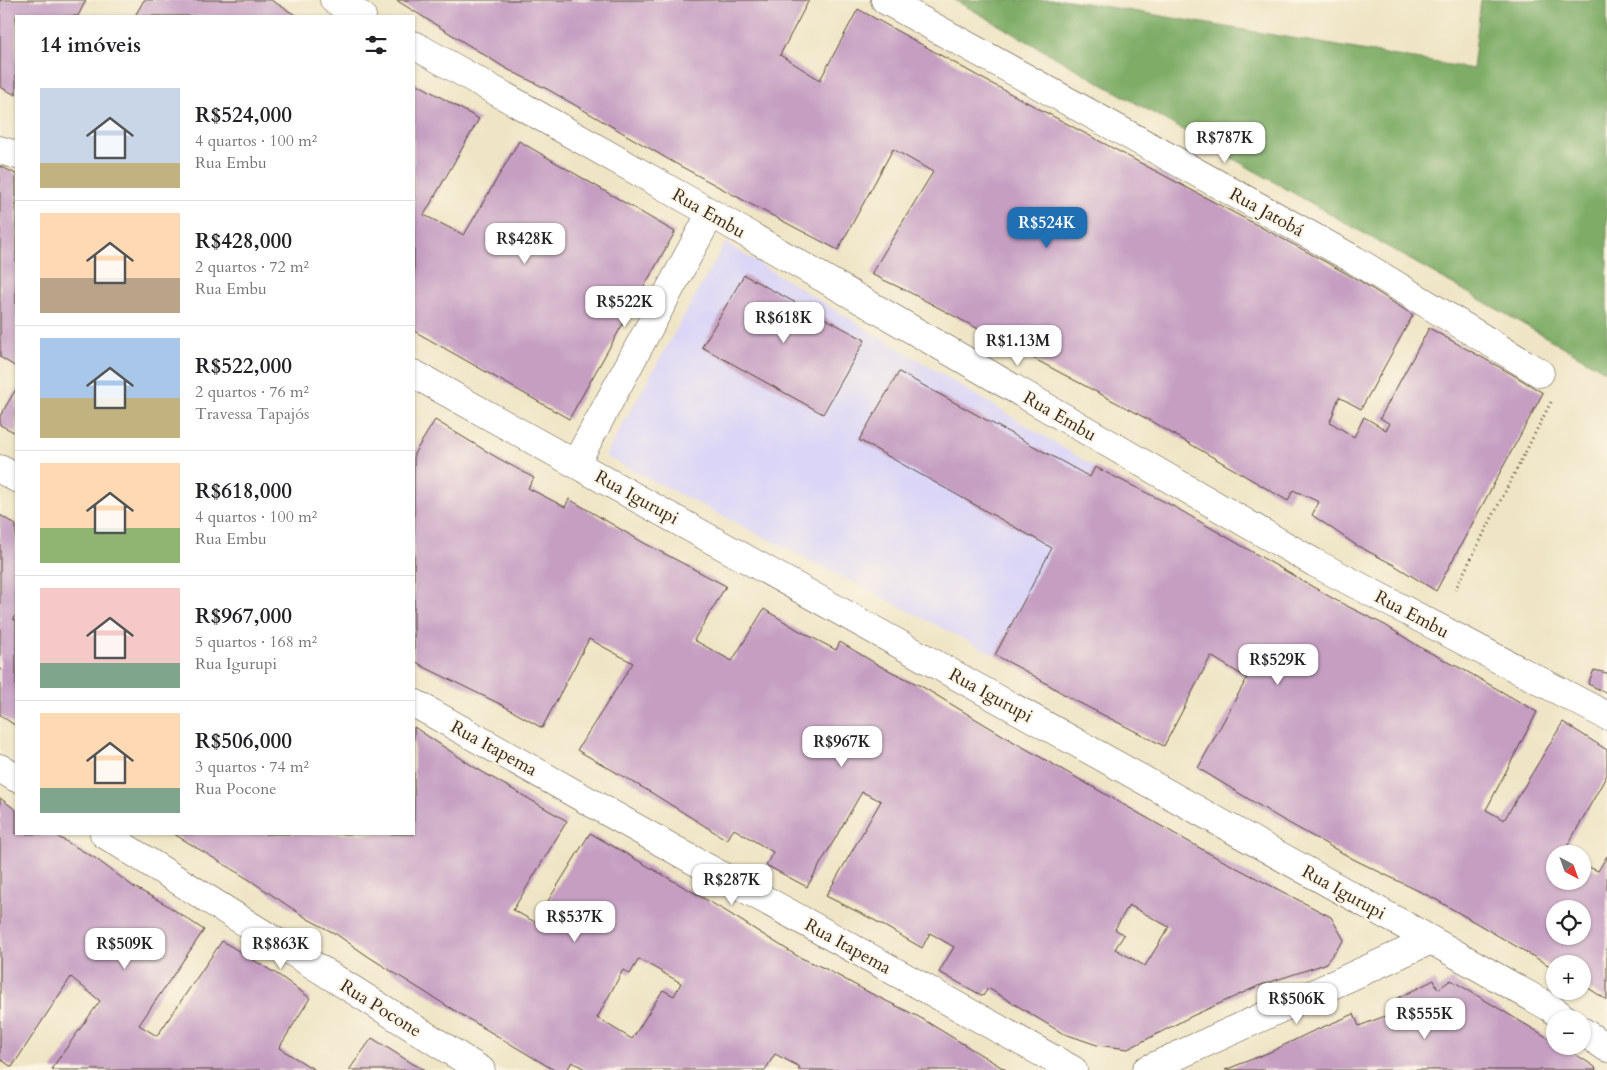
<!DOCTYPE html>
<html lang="pt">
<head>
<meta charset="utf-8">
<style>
	:root { --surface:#fff; --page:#f2f2f2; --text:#202124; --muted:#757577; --line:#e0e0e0; --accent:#1f6fb2 }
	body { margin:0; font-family:Cardo,serif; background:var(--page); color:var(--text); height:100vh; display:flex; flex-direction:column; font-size:19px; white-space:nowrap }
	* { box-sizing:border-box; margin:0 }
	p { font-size:16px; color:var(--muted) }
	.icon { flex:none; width:28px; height:28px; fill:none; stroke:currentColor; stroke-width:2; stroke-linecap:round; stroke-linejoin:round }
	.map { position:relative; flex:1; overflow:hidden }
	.side { position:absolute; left:15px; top:15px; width:400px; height:820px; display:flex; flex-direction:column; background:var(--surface); border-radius:0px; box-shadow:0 1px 4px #0004 }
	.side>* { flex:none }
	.needle { width:32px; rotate:139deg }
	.fabs { position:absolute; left:1546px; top:845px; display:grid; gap:10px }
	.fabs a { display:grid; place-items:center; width:45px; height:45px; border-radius:50%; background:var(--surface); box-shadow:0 1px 4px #0004; font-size:25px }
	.price { position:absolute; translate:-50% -42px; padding:0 11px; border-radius:10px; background:#fff; color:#222; font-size:16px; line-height:32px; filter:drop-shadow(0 1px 2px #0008) }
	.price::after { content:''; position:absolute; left:50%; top:30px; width:15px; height:11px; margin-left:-8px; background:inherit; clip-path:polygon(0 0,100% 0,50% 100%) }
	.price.selected { background:var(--accent); color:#fff }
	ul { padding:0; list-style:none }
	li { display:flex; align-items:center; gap:15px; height:125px; padding:0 25px }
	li+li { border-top:1px solid var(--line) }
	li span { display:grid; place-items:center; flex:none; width:140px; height:100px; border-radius:0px; color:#555 }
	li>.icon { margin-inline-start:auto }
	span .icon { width:60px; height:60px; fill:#fffc; stroke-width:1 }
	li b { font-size:21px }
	h2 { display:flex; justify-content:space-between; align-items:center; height:60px; padding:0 25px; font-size:21px }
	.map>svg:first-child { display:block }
	.built { fill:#dbd6f7 }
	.forest { fill:#7fad67; stroke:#5d6c42 }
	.building { fill:#c59ec2; fill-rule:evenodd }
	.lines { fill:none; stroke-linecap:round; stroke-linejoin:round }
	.street-casing { stroke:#564637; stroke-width:29 }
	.path { stroke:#564637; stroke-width:3; stroke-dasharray:1 4; stroke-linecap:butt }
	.street { stroke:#fff; stroke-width:28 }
	.labels { text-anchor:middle; stroke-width:4; stroke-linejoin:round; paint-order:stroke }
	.street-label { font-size:18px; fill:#3b2a1e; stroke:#fcf5e5 }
</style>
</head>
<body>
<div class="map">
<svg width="1607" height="1070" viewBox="0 0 1607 1070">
	<rect width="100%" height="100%" fill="#fcf5e5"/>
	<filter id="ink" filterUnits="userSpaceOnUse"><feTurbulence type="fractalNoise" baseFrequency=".02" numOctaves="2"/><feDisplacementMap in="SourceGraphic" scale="10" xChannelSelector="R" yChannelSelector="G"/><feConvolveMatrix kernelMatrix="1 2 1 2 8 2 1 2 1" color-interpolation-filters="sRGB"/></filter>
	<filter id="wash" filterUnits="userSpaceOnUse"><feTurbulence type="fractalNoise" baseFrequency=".0096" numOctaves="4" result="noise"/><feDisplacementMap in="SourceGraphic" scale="20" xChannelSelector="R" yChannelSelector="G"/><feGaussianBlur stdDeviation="1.12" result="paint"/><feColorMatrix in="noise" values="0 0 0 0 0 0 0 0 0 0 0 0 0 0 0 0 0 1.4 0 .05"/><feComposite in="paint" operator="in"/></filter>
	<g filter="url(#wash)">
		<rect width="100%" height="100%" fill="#efe5c6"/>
		<!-- built -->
		<path class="built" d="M 725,243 L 1095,467 L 995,655 L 605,456 Z"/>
		<!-- forest -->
		<path class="forest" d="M 955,0 L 1068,0 L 1473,69 L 1481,0 L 1607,0 L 1607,372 Z"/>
		<g id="blocks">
			<!-- building -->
			<path class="building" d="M 0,0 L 86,0 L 78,16 L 16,16 L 16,95 L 0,87 Z
				M 144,0 L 271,0 L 297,16 L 135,16 Z
				M 396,0 L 809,0 L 780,55 L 820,80 L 858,9 L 985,80 L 1300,248 L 1360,281 L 1413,315 L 1361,409 L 1339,397 L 1330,422 L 1354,437 L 1364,417 L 1386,430 L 1390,424 L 1380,418 L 1429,328 L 1510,373 L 1543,393 L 1436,591 L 1394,565 L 1356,545 L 1312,515 L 1319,502 L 1293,490 L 1288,501 L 1149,420 L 909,292 L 871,274 L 933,172 L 893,149 L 838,250 L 754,206 L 673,162 L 549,90 L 507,69 Z
				M 414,82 L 479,119 L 424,215 L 464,235 L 519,141 L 675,232 L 569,419 L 414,331 Z
				M 0,166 L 16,174 L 16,367 L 0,357 Z
				M 744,275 L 865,340 L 823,414 L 702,347 Z
				M 899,372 L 1090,477 L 1095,467 L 1173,506 L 1339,602 L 1385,625 L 1423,649 L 1466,671 L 1537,712 L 1486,810 L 1504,820 L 1563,722 L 1607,750 L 1607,775 L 1563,854 L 1555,854 L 1555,881 L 1582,881 L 1582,864 L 1598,871 L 1607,856 L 1607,1000 L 1582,984 L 1582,964 L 1555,964 L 1555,969 L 1435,899 L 1355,860 L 1278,817 L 1198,768 L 1247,678 L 1211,656 L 1164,746 L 1070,698 L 1031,674 L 995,655 L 1052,548 L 859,440 ZM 1555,909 L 1582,909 L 1582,936 L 1555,936 Z
				M 16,389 L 16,433 L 0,425 L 0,416 Z
				M 435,420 L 496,457 L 534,478 L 528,488 L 565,507 L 569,499 L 644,543 L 726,586 L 694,640 L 732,661 L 764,609 L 798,630 L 836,650 L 840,642 L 880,666 L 921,686 L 1014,742 L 1212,855 L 1331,917 L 1344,940 L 1325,964 L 1258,986 L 1190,1017 L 1128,1049 L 1097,1045 L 1062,1033 L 988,988 L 983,996 L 939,972 L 954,947 L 930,933 L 922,948 L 874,920 L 826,896 L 881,801 L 862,792 L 807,887 L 766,865 L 773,852 L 734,829 L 727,840 L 652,793 L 577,750 L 633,663 L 589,639 L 542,728 L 502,705 L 424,667 L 414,660 L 414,454 ZM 1129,905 L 1169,927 L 1145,966 L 1115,949 L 1124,935 L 1115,929 Z
				M 0,515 L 16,525 L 16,615 L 13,619 L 16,621 L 16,726 L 0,715 Z
				M 1594,670 L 1607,673 L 1607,693 L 1588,684 Z
				M 414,727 L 474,767 L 567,821 L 513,910 L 535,922 L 590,833 L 724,910 L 799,957 L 824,968 L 870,993 L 919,1017 L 1006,1070 L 798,1070 L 800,1067 L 775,1054 L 765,1070 L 587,1070 L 572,1062 L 567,1070 L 554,1070 L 447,1006 L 369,957 L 336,934 L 308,919 L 248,879 L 174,834 L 414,834 ZM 639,959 L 681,983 L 674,996 L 663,990 L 632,1039 L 597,1018 L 623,970 L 630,974 Z
				M 0,798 L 16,810 L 16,834 L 53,834 L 95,858 L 134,887 L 165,904 L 204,930 L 139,1025 L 157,1036 L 222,941 L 280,976 L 310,998 L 279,1048 L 315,1070 L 53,1070 L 52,1068 L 100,1001 L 71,977 L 12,1067 L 0,1059 Z
				M 1434,980 L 1438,989 L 1451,980 L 1555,1042 L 1555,1046 L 1563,1046 L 1595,1067 L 1596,1070 L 1225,1070 L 1270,1052 L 1311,1032 L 1354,1014 L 1359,1026 L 1393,1013 L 1388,1003 Z
				M 372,1038 L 413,1064 L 425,1070 L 349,1070 Z"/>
		</g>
	</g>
	<g filter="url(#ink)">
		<use href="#blocks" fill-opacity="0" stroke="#564637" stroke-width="1"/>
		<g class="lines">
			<!-- street casing -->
			<g class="street-casing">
				<path id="street" d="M 334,0 L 362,16
					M 885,0 L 1355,260 L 1540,373
					M 414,45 L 711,213 L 1315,563 L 1607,716
					M 0,150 L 16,155
					M 414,374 L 1431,940 L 1551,1008 L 1565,1019
					M 576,463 L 711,213
					M 0,469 L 16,478
					M 414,703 L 693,860 L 1073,1070
					M 0,768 L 16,778
					M 104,834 L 481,1070
					M 1582,1031 L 1607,1048
					M 1146,1070 L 1431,940"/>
			</g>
			<!-- path -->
			<path class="path" d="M 1455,590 L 1552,400"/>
			<!-- street -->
			<use href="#street" class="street"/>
		</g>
	</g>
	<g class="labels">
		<!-- street labels -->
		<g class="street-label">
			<text transform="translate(1267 212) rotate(29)" y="6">Rua Jatobá</text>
			<text transform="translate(709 213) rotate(30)" y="6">Rua Embu</text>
			<text transform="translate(1060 416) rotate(30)" y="6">Rua Embu</text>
			<text transform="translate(637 497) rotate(29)" y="6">Rua Igurupi</text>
			<text transform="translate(1412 614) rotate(28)" y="6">Rua Embu</text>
			<text transform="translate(991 695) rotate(29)" y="6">Rua Igurupi</text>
			<text transform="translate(494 748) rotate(29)" y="6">Rua Itapema</text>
			<text transform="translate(1344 892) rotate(29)" y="6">Rua Igurupi</text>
			<text transform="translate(848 946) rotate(29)" y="6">Rua Itapema</text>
			<text transform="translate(381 1008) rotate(32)" y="6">Rua Pocone</text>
		</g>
	</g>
</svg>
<div class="fabs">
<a><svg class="needle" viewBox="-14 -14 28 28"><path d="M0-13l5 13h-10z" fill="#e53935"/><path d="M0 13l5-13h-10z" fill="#757577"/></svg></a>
<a><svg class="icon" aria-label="locate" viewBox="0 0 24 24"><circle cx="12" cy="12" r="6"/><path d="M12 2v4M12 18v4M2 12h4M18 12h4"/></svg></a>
<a>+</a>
<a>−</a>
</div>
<b class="price" style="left:1225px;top:164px">R$787K</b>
<b class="price selected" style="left:1047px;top:249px">R$524K</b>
<b class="price" style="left:525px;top:265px">R$428K</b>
<b class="price" style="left:625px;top:328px">R$522K</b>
<b class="price" style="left:784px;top:344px">R$618K</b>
<b class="price" style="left:1018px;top:367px">R$1.13M</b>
<b class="price" style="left:1278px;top:686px">R$529K</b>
<b class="price" style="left:842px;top:768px">R$967K</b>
<b class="price" style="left:732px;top:906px">R$287K</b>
<b class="price" style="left:575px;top:943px">R$537K</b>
<b class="price" style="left:125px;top:970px">R$509K</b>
<b class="price" style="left:281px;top:970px">R$863K</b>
<b class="price" style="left:1297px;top:1025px">R$506K</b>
<b class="price" style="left:1425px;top:1040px">R$555K</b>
<section class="side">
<h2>14 imóveis<svg class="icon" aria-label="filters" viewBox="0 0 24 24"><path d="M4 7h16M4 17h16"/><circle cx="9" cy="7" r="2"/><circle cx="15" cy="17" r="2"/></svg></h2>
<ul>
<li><span style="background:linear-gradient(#c9d6e8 75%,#c2b280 0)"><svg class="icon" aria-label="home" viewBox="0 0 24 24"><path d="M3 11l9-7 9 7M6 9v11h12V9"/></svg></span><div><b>R$524,000</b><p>4 quartos · 100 m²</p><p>Rua Embu</p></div></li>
<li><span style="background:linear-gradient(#ffd9b3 65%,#b9a48a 0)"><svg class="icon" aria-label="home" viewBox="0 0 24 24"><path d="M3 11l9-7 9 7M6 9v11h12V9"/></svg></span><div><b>R$428,000</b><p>2 quartos · 72 m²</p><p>Rua Embu</p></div></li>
<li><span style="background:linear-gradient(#a9c7e8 60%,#c2b280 0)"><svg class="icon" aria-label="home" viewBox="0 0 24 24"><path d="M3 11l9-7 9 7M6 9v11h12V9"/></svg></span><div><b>R$522,000</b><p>2 quartos · 76 m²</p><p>Travessa Tapajós</p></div></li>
<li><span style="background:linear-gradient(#ffd9b3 65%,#8fb573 0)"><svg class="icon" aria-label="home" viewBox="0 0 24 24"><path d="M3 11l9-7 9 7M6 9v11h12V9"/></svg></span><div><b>R$618,000</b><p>4 quartos · 100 m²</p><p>Rua Embu</p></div></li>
<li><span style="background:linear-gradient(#f6c9c9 75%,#7fa58c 0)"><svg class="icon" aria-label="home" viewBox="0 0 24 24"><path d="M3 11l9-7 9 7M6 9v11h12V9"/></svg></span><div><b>R$967,000</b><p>5 quartos · 168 m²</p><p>Rua Igurupi</p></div></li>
<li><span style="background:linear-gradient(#ffd9b3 75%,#7fa58c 0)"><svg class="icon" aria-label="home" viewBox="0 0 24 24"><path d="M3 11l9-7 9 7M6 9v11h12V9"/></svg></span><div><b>R$506,000</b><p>3 quartos · 74 m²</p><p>Rua Pocone</p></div></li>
</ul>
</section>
</div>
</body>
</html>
